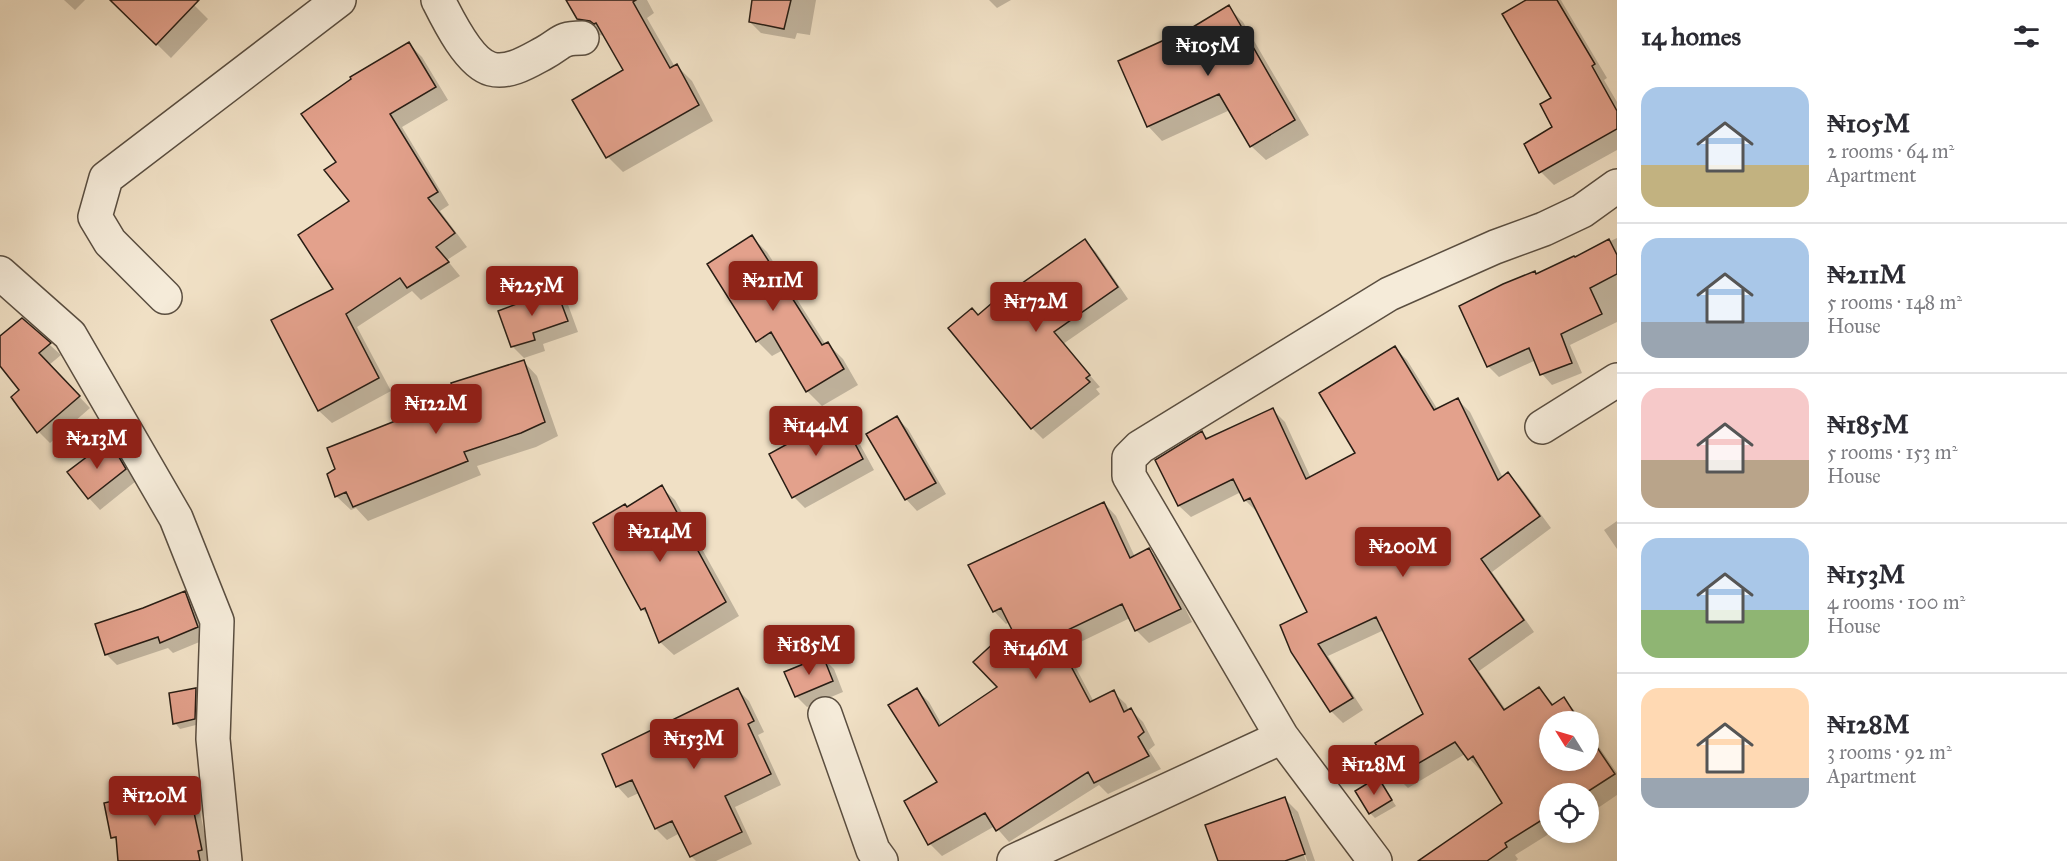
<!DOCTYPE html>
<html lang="en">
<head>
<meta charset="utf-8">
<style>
	:root { --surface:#fff; --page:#f7f7f7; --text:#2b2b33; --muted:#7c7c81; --line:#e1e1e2; --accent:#8f2418 }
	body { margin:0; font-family:"IM FELL Great Primer",serif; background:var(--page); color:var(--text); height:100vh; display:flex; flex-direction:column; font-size:22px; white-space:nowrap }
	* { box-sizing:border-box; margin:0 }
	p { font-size:20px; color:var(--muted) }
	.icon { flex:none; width:33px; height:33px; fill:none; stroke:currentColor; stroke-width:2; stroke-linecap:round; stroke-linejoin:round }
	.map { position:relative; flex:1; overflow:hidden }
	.drawer { display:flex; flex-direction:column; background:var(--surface); width:450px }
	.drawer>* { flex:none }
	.needle { width:39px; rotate:307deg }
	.buttons { position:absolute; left:1539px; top:711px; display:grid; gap:12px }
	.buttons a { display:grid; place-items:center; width:60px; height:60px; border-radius:50%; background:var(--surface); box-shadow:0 3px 9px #0003; font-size:30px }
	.price { position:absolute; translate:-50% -51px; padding:0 14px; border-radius:6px; background:var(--accent); color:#fff; font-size:20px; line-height:39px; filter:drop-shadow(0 2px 3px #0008) }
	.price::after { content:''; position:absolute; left:50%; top:36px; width:18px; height:14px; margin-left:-9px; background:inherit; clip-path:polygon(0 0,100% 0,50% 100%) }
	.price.current { background:#222; color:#fff }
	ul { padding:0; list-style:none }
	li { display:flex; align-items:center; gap:18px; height:150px; padding:0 24px }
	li+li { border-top:2px solid var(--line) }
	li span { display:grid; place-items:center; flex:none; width:168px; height:120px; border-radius:18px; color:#555 }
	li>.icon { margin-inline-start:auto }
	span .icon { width:72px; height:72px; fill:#fffc; stroke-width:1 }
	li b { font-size:26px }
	h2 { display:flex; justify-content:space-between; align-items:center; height:72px; padding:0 24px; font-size:26px }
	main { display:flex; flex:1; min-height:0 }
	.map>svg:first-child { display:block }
	.shadow { fill:#0003 }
	.building { fill:#e3a18c; stroke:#281d14; stroke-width:1.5 }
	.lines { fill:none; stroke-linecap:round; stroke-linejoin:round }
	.minor-casing { stroke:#5a4e40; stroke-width:36 }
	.minor { stroke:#f5ebd9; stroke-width:33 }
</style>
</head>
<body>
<main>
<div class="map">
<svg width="1617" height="861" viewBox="0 0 1617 861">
	<rect width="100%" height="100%" fill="#f0e0c5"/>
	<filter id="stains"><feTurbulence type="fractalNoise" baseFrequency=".00333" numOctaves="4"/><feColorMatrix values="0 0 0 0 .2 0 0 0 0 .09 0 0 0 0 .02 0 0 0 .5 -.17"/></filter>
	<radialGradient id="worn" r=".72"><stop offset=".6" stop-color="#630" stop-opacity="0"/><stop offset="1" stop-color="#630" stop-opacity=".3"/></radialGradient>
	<!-- shadow -->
	<path class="shadow" d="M 64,0 L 85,0 L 75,10 Z
		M 112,0 L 193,0 L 191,2 L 208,19 L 171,58 Z
		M 568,0 L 647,0 L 654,13 L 647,18 L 675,67 L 677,66 L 692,81 L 713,121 L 623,172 L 608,157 L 625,71 L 605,36 L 594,34 L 578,18 Z
		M 754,0 L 816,0 L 810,35 L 797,33 L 795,39 L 761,33 L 750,22 Z
		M 989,0 L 1011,0 L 997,8 Z
		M 1528,0 L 1561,0 L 1562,2 L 1607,78 L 1604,80 L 1617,102 L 1617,150 L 1554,185 L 1541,172 L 1554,128 L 1553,99 Z
		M 1228,7 L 1243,22 L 1309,135 L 1266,160 L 1251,146 L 1230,110 L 1162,141 L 1148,126 L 1194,28 Z
		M 409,44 L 422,57 L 448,100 L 402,127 L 449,205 L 440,211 L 467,247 L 447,260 L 460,276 L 421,300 L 412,291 L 357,327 L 391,391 L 332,423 L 319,411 L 273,321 L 336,290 L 351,201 L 338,163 Z
		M 752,237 L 767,252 L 826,345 L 828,344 L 843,359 L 858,385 L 822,406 L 807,391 L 783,350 L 772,356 L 757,341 Z
		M 1617,238 L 1617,322 L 1570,345 L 1582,373 L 1552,385 L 1542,374 L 1536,360 L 1499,377 L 1488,366 L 1535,273 L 1537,275 Z
		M 1085,241 L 1096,252 L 1128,299 L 1063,344 L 1100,387 L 1096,389 L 1100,394 L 1043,439 L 1032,428 L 979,317 Z
		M 556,291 L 567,302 L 578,332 L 543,344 L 545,351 L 524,358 L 513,347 L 500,312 Z
		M 22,320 L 61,355 L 49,365 L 90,408 L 50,443 L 39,432 L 13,397 L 21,390 L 0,364 L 0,338 Z
		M 1395,348 L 1407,360 L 1438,410 L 1458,400 L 1470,412 L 1503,478 L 1508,474 L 1520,486 L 1551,528 L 1492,572 L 1534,632 L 1479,671 L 1506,710 L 1539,688 L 1554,705 L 1563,699 L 1575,711 L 1582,722 L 1550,722 L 1550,760 L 1588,760 L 1588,731 L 1617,773 L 1617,795 L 1595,810 L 1592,807 L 1588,810 L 1588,794 L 1550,794 L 1550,832 L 1552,832 L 1515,855 L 1518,859 L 1516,861 L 1428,861 L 1504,804 L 1483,769 L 1481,771 L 1465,754 L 1408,788 L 1396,776 L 1425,715 L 1384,630 L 1328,656 L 1363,710 L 1343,723 L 1331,711 L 1294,650 L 1309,613 L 1259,511 L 1257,512 L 1245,500 L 1241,492 L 1191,517 L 1179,506 L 1157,460 L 1202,433 L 1209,439 L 1273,410 L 1285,422 L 1311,478 L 1358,454 Z
		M 523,361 L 537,376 L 558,436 L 536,447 L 477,466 L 481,475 L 368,521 L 356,508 L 351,510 L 336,496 Z
		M 840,417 L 851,428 L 874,470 L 805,508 L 794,497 Z
		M 897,418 L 908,429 L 946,494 L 917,511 L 906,499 Z
		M 109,442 L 120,453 L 136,481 L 100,510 L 89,498 L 70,473 Z
		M 661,487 L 675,500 L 739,616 L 674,655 L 660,642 L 650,617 L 642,609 L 628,509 Z
		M 1104,503 L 1116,516 L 1135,557 L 1149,550 L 1162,562 L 1192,622 L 1149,643 L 1136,630 L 1130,618 L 1066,649 L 1094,702 L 1113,692 L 1126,704 L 1129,711 L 1131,710 L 1143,722 L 1155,745 L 1149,750 L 1161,769 L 1108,794 L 1099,785 L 1009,842 L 995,826 L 942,856 L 930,844 L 939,783 L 917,690 L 929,702 L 942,725 L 999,688 L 1014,631 L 1010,622 L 1006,624 L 994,611 Z
		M 1617,521 L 1617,549 L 1604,530 Z
		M 184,593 L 196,604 L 209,638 L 173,653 L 168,648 L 117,665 L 106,654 L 144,610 Z
		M 822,657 L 834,669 L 843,692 L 807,707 L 796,696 Z
		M 195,689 L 201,695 L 200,724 L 180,729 L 175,723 Z
		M 738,690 L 749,701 L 764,732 L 758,735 L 781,785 L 735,807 L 752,844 L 716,861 L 696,861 L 691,856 L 680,833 L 667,840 L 656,829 L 639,793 L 628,798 L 617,786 Z
		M 1378,779 L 1396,806 L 1375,818 L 1370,813 Z
		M 187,786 L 196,794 L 210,859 L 206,861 L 120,861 L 118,842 L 113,837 Z
		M 1284,798 L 1298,812 L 1315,861 L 1307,861 L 1292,813 L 1289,813 L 1306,861 L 1220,861 Z"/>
	<!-- building -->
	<path class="building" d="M 110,0 L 199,0 L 156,45 Z
		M 566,0 L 636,0 L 633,2 L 670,68 L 677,64 L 699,105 L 606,158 L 572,100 L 623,70 L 596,23 L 594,24 L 590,21 L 577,19 Z
		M 752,0 L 791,0 L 784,29 L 749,22 Z
		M 1526,0 L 1557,0 L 1595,64 L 1592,66 L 1617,111 L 1617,129 L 1539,173 L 1524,144 L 1552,127 L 1540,104 L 1551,98 L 1502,14 Z
		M 1229,5 L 1295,120 L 1250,147 L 1219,94 L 1147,127 L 1118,61 L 1193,27 Z
		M 409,42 L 436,87 L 390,114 L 438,192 L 428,198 L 455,233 L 436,247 L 449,262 L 407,288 L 400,278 L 346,314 L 379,378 L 318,411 L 271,320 L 333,289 L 298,235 L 349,201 L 324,170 L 336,162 L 301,114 L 351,79 L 350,77 Z
		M 752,235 L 822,345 L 828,342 L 844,369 L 806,392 L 771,332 L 756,342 L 707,264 Z
		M 1085,239 L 1118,287 L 1054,332 L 1090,375 L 1086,378 L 1090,382 L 1031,429 L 948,328 L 972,308 L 978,315 L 1013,285 L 1015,288 Z
		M 1609,239 L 1617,255 L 1617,274 L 1590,288 L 1602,314 L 1561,334 L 1572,363 L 1540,375 L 1529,348 L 1487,367 L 1459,306 L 1503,284 L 1535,271 L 1536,274 L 1574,256 L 1575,257 Z
		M 556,289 L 568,321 L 533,333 L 535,340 L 511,347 L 498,311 Z
		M 22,318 L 51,343 L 39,353 L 80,396 L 37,433 L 11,397 L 19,390 L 0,366 L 0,336 Z
		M 1395,346 L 1434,410 L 1458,398 L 1498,480 L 1508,472 L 1540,516 L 1481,559 L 1524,620 L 1469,659 L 1504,710 L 1539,687 L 1552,705 L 1564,697 L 1580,722 L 1550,722 L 1550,760 L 1588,760 L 1588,734 L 1615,774 L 1584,794 L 1550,794 L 1550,815 L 1505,843 L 1507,847 L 1487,861 L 1418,861 L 1502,803 L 1473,756 L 1468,760 L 1455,742 L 1395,777 L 1375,743 L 1423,714 L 1376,617 L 1318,644 L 1353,698 L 1330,712 L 1291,652 L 1280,625 L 1307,612 L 1250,498 L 1244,501 L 1233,479 L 1178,506 L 1155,460 L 1202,431 L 1206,439 L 1273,408 L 1306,479 L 1355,453 L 1319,393 Z
		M 524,360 L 545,422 L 521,433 L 464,452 L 468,461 L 353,507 L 346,492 L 335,497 L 327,474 L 335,469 L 327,448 L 456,397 L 451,383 Z
		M 840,415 L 863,459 L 792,498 L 769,454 Z
		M 897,416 L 936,483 L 905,500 L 866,434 Z
		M 109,440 L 126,469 L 88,499 L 67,472 Z
		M 662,485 L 726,602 L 659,643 L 645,608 L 641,610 L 593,523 L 625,504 L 627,507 Z
		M 1104,502 L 1130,558 L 1149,548 L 1181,609 L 1135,631 L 1122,604 L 1055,636 L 1090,702 L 1114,690 L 1124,712 L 1131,708 L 1144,732 L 1138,737 L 1149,756 L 1094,783 L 1088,772 L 996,831 L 985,813 L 928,845 L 904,801 L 937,782 L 888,705 L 917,688 L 939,726 L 997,687 L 973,662 L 997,640 L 1012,630 L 1001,608 L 993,612 L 968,565 Z
		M 185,591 L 198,627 L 160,643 L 158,637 L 105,655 L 95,624 L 143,608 Z
		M 823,656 L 833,681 L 795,697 L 784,672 Z
		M 196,688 L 195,719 L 173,724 L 169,693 Z
		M 738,688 L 754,721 L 748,724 L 771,774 L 725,796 L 742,832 L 690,857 L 672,821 L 655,829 L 632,780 L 616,787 L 602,754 Z
		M 1378,777 L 1392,800 L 1369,814 L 1355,791 Z
		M 188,784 L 202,850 L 198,851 L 200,861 L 118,861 L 116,837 L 111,838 L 104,803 Z
		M 1285,797 L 1305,854 L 1285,861 L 1218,861 L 1205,825 Z"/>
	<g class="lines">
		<!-- minor casing -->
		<g class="minor-casing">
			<path id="minor" d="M 438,0 C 448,20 469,63 491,69 C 509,74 529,61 544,53 C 562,43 560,38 582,38
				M 0,273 L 70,335 L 176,518 L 217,621 L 213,739 L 225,861
				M 165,297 L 110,242 L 95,217 L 106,178 L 339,0
				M 1542,427 L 1617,380
				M 825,714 L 873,850 L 881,861
				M 1014,861 L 1282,737
				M 1375,861 L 1282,737 L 1129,476 L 1129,458 L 1140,447 L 1389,294 L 1495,247 L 1544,229 L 1582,211 L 1617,186"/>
		</g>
		<!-- minor -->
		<use href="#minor" class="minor"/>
	</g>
	<rect width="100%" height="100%" filter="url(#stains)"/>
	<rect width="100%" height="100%" fill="url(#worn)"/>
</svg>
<div class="buttons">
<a><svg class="needle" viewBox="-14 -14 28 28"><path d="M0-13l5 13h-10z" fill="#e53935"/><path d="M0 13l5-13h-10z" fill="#7c7c81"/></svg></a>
<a><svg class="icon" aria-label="locate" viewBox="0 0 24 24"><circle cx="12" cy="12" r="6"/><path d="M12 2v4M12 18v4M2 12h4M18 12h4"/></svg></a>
</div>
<b class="price current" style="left:1208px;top:77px">₦105M</b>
<b class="price" style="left:773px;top:312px">₦211M</b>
<b class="price" style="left:532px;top:317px">₦225M</b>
<b class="price" style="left:1036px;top:333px">₦172M</b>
<b class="price" style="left:436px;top:435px">₦122M</b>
<b class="price" style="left:816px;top:457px">₦144M</b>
<b class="price" style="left:97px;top:470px">₦213M</b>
<b class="price" style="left:660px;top:563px">₦214M</b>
<b class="price" style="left:1403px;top:578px">₦200M</b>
<b class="price" style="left:809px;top:676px">₦185M</b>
<b class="price" style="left:1036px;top:680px">₦146M</b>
<b class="price" style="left:694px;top:770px">₦153M</b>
<b class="price" style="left:1374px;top:796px">₦128M</b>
<b class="price" style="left:155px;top:827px">₦120M</b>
</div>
<section class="drawer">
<h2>14 homes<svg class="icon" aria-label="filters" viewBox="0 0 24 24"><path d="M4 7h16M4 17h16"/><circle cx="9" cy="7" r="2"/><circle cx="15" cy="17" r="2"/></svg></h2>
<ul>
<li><span style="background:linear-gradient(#a9c7e8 65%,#c2b280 0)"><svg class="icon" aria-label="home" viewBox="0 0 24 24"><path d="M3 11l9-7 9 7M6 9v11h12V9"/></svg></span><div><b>₦105M</b><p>2 rooms · 64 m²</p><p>Apartment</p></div></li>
<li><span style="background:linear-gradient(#a9c7e8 70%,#9aa5b1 0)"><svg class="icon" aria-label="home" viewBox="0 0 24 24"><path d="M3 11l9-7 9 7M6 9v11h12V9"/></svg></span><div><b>₦211M</b><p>5 rooms · 148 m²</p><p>House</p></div></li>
<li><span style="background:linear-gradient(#f6c9c9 60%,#b9a48a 0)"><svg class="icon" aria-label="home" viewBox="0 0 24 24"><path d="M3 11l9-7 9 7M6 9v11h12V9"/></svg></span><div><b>₦185M</b><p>5 rooms · 153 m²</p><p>House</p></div></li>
<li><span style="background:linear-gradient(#a9c7e8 60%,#8fb573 0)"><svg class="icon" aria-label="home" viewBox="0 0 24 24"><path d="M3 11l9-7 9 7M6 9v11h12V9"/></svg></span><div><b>₦153M</b><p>4 rooms · 100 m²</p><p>House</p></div></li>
<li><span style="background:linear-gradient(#ffd9b3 75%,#9aa5b1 0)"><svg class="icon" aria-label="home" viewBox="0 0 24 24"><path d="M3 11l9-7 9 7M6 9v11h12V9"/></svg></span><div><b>₦128M</b><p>3 rooms · 92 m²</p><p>Apartment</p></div></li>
</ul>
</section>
</main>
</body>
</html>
